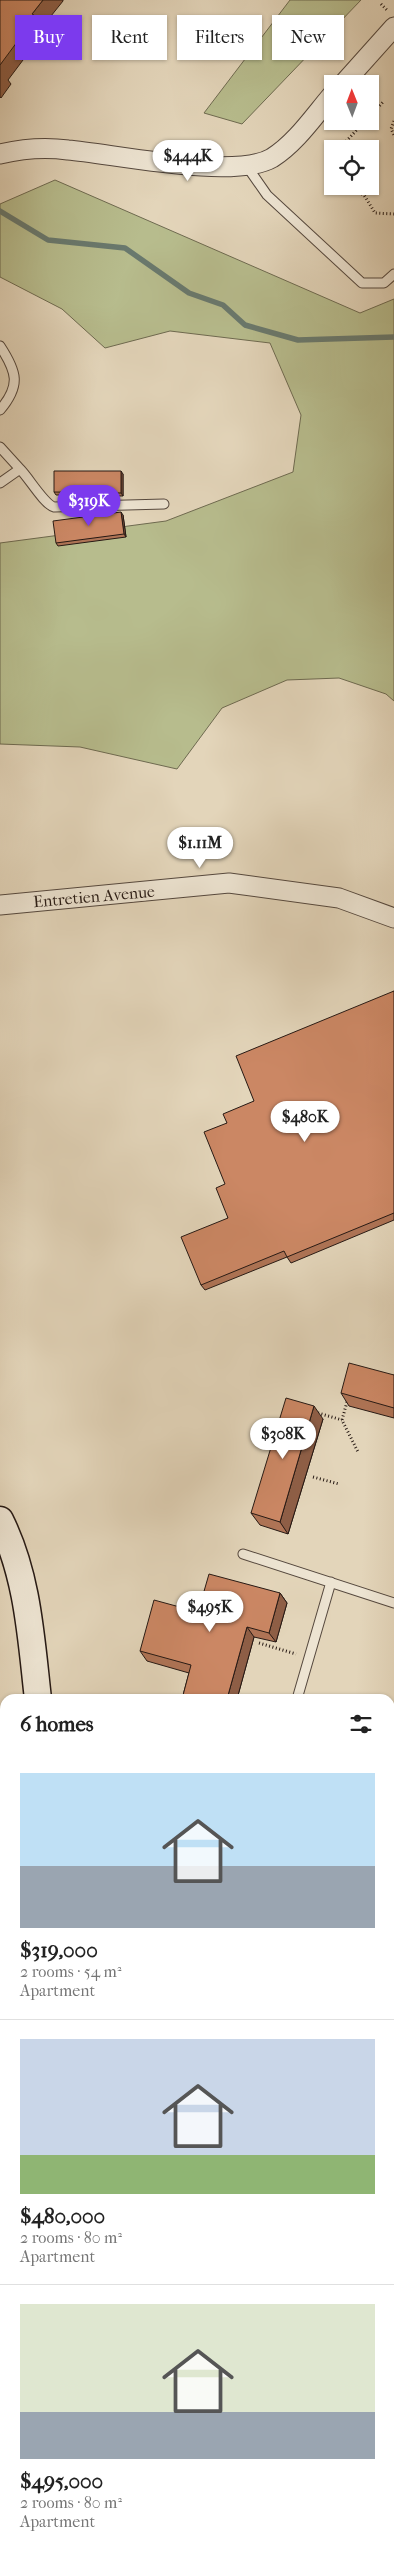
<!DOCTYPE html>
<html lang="en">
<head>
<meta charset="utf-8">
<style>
	:root { --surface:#fff; --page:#f2f2f2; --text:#222; --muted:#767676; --line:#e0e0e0; --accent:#7c3aed }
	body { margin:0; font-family:"IM FELL French Canon",serif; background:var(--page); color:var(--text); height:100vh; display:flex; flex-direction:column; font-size:19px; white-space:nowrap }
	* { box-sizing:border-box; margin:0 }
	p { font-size:16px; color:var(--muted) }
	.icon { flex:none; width:28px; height:28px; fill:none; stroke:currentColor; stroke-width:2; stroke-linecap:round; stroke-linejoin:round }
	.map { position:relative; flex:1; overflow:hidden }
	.details { position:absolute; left:0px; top:1694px; width:395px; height:866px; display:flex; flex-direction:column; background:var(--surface); border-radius:15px 15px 0 0; box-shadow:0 1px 4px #0004 }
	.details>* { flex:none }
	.guide { position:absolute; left:15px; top:15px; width:365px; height:45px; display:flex; gap:10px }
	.needle { width:32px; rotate:359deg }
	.buttons { position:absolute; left:324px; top:75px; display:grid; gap:10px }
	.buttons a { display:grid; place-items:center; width:55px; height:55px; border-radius:0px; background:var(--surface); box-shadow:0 1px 4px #0004; font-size:25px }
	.price { position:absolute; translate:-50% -42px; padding:0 11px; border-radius:18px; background:#fff; color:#222; font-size:16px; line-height:32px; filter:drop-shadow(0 1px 2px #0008) }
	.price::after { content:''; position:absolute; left:50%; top:30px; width:15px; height:11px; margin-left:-8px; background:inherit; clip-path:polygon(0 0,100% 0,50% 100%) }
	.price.active { background:var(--accent); color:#fff }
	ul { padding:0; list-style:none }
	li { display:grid; align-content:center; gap:10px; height:265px; padding:0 20px }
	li+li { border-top:1px solid var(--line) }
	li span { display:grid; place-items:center; height:155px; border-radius:0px; color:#555 }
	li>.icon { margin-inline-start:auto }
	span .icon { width:90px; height:90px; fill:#fffc; stroke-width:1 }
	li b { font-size:21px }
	h2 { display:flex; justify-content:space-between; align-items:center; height:60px; padding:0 20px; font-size:21px }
	.pill { padding:0 18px; border-radius:0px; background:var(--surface); box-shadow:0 1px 4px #0004; font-size:18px; line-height:45px }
	.pill.active { background:var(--accent); color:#fff }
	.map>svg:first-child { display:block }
	.green { fill:#b7bc8d; stroke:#6e6a50 }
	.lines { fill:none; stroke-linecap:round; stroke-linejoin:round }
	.stream { stroke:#69796e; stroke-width:5.5 }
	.lane-casing { stroke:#55483e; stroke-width:11 }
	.street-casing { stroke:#55483e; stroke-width:21 }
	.secondary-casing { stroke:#261914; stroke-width:29 }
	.path { stroke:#261914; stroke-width:3; stroke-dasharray:1 2.5; stroke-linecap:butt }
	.lane { stroke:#ede4d2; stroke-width:9 }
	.street { stroke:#ede4d2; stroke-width:19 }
	.secondary { stroke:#ede4d2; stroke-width:26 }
	.wall { fill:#af7456; stroke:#261914 }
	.shaded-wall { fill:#8e5e46; stroke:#261914 }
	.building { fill:#cb8764; stroke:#261914 }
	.labels { text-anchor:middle; stroke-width:5; stroke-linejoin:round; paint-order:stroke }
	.street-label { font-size:16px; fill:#261914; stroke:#ede4d2 }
</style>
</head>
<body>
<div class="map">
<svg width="394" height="2559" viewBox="0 0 394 2559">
	<rect width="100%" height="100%" fill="#e3d5ba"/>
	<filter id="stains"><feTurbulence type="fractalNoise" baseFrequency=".004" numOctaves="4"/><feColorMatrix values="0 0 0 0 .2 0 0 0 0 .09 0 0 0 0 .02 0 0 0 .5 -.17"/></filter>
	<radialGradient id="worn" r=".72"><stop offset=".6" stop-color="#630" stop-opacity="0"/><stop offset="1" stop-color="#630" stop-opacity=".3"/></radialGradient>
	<!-- green -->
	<path class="green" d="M 290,0 L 361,0 L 242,124 L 204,113 Z
		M 55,180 L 360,313 L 394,299 L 394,701 L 386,694 L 339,678 L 287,680 L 222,708 L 177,769 L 80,747 L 0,744 L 0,543 L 166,521 L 293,472 L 301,415 L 270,343 L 170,331 L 105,348 L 62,309 L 0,277 L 0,204 Z"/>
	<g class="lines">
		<!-- stream -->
		<path class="stream" d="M 0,211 L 48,240 L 125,248 L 189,293 L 223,305 L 245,325 L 298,340 L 394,337"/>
		<!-- lane casing -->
		<g class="lane-casing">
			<path id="lane" d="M 246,165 L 267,195 L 362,283 L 384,283 L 394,274
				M 0,346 C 17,372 21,385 0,410
				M 0,447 L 20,469 L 0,483
				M 20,469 C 29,478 44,504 54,507 L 164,504
				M 243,1554 L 394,1603
				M 297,1699 L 331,1582
				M 0,1745 L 5,1745
				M 0,1876 L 5,1876"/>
		</g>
		<!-- street casing -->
		<g class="street-casing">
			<path id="street" d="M 343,84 L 394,27
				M 0,154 C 21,149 46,147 68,150 C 114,154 234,180 272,158 C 296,143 314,116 332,95
				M 0,905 L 229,883 L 339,898 L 394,918
				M 390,1812 L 394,1810"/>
		</g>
		<!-- secondary casing -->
		<g class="secondary-casing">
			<path id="secondary" d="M 0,1520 C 28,1576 31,1638 38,1699
				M 390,2274 L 394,2275
				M 0,2322 L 5,2335
				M 83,2555 L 85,2559"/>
		</g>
		<!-- path -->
		<path class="path" d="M 381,4 L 387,10
			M 370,116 L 383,102
			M 394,121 L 391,129 L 394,135
			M 339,149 L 365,121
			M 332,155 L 328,166 L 332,179
			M 346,186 L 364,195 L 375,213 L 394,214
			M 347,1402 L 342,1420 L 358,1452
			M 318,1413 L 342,1420
			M 313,1477 L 339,1484
			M 259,1643 L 296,1654"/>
		<!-- lane -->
		<use href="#lane" class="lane"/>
		<!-- street -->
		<use href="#street" class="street"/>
		<!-- secondary -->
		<use href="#secondary" class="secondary"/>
	</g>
	<!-- wall -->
	<path class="wall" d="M 123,474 L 123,496 L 56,495 L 54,492 Z
		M 123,515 L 126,537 L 58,546 L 56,543 Z
		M 394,991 L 394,1220 L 291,1263 L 287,1257 L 205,1290 L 201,1285 L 228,1218 L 227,1123 Z
		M 394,1375 L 394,1418 L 349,1406 L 341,1393 Z
		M 323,1419 L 288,1534 L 260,1525 L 251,1513 Z
		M 280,1593 L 287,1603 L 276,1642 L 254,1637 L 237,1699 L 182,1699 L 189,1673 L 147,1661 L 140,1651 L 198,1612 Z
		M 394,2048 L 394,2141 L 390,2138 L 390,2054 Z"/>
	<!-- shaded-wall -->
	<path class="shaded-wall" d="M 43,0 L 63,0 L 63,1 L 43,26 L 44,28 L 29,52 L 8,80 L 11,84 L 1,98 L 0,97 L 0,65 L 32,14 Z
		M 121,471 L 123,474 L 123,496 L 121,493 Z
		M 121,512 L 123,515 L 126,537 L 124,534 Z
		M 314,1406 L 323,1419 L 288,1534 L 280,1522 Z
		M 280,1593 L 287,1603 L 276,1642 L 269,1633 Z
		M 247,1627 L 254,1637 L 237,1699 L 227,1699 Z
		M 372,2555 L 378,2555 L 378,2559 L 372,2559 Z"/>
	<!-- building -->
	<path class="building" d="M 0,0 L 43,0 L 32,14 L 34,15 L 20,38 L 0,65 Z
		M 54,471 L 121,471 L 121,493 L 54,492 Z
		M 121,512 L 124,534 L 56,543 L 53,521 Z
		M 394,991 L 394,1213 L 287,1257 L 284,1251 L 201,1285 L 181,1237 L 228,1218 L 216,1188 L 225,1184 L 204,1132 L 227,1123 L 223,1114 L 254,1101 L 236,1056 Z
		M 349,1363 L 394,1375 L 394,1408 L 341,1393 Z
		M 286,1398 L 314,1406 L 280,1522 L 251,1513 Z
		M 209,1574 L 280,1593 L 269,1633 L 247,1627 L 227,1699 L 182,1699 L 191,1665 L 140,1651 L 154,1600 L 198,1612 Z
		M 394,2048 L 394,2136 L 390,2133 L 390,2054 Z
		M 311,2555 L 372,2555 L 372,2559 L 312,2559 Z"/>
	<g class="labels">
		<!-- street labels -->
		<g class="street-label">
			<text transform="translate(94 896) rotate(-5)" y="6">Entretien Avenue</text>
		</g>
	</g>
	<rect width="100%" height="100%" filter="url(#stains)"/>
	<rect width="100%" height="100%" fill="url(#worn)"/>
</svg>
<div class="buttons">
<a><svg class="needle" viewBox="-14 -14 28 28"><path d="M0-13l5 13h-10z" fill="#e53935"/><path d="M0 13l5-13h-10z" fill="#767676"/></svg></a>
<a><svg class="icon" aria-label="locate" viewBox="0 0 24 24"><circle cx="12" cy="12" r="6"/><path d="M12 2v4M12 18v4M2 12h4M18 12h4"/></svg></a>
</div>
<b class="price" style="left:188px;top:182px">$444K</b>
<b class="price active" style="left:89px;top:527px">$319K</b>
<b class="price" style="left:200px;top:869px">$1.11M</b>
<b class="price" style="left:305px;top:1143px">$480K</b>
<b class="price" style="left:283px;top:1460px">$308K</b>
<b class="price" style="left:210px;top:1633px">$495K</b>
<div class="guide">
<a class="pill active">Buy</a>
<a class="pill">Rent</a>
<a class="pill">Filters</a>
<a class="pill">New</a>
</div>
<section class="details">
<h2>6 homes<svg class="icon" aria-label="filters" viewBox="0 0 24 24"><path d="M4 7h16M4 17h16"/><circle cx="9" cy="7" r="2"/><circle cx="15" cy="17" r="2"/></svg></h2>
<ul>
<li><span style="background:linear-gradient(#bfe0f5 60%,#9aa5b1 0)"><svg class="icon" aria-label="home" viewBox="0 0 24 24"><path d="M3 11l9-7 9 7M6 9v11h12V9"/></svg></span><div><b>$319,000</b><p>2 rooms · 54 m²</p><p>Apartment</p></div></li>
<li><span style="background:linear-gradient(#c9d6e8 75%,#8fb573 0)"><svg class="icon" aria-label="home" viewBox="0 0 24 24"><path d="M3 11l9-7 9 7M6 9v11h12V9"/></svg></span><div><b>$480,000</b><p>2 rooms · 80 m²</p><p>Apartment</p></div></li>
<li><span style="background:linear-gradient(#dfe7d0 70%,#9aa5b1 0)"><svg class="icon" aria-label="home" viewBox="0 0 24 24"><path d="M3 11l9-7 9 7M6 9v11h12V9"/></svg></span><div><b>$495,000</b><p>2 rooms · 80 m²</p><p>Apartment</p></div></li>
</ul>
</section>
</div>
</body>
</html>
